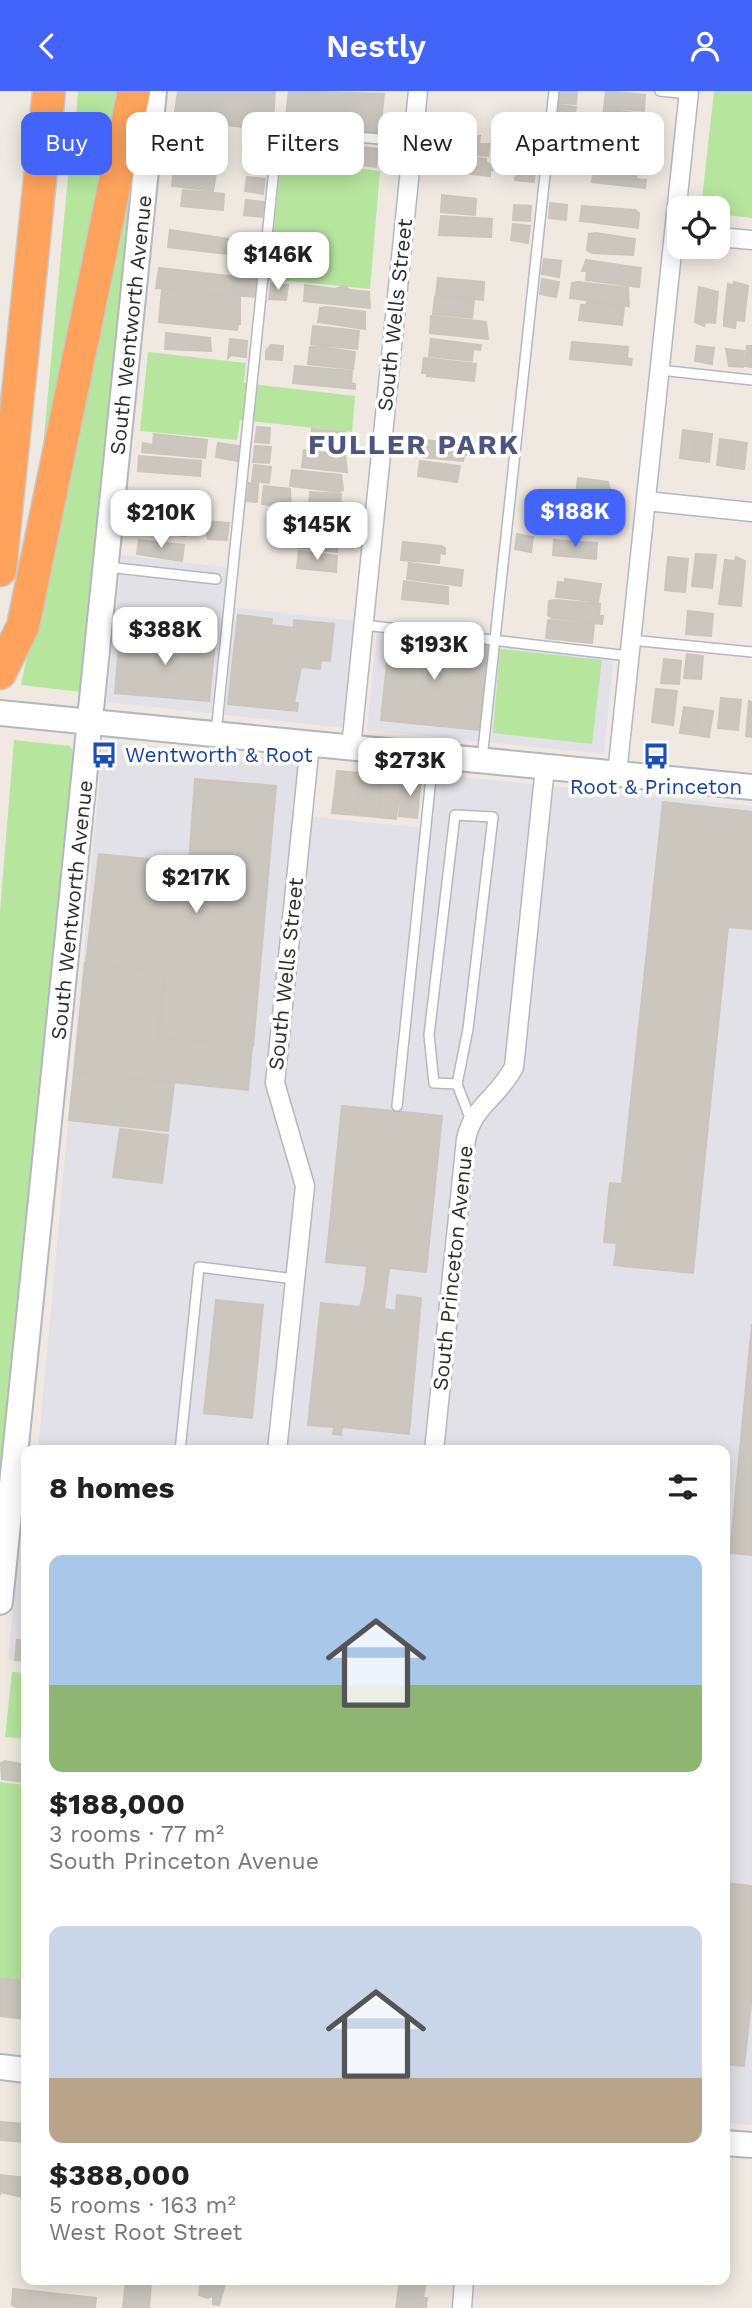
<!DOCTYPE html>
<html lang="en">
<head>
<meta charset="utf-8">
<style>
	:root { --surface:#fff; --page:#f2f2f2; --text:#222; --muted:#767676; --accent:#4264fb }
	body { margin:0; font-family:"Work Sans",sans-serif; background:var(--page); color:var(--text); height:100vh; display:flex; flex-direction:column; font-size:26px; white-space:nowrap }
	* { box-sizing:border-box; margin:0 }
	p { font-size:23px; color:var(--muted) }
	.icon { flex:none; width:38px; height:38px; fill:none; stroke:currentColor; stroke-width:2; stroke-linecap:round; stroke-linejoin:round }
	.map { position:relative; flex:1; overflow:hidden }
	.drawer { position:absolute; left:21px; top:1354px; width:709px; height:840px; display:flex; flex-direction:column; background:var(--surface); border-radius:14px; box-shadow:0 4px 18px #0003 }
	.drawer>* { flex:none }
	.guide { position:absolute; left:21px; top:21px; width:710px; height:63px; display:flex; gap:14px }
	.fabs { position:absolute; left:667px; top:105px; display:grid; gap:14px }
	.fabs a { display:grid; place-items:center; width:63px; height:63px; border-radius:14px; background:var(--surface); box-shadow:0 4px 18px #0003; font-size:35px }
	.price { position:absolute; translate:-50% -60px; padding:0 16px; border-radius:14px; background:#fff; color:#222; font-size:23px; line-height:46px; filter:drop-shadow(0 2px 4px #0008) }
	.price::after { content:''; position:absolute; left:50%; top:42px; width:21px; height:16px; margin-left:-10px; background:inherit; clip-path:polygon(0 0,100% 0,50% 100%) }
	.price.selected { background:var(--accent); color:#fff }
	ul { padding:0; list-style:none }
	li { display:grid; align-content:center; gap:14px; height:371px; padding:0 28px }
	li span { display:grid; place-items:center; height:217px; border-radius:14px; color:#555 }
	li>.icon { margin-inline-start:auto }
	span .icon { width:126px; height:126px; fill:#fffc; stroke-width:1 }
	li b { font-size:30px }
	h2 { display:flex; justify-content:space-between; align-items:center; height:84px; padding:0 28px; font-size:30px }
	.tag { padding:0 24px; border-radius:14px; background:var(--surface); box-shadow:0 4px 18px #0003; font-size:24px; line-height:63px }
	.tag.selected { background:var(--accent); color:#fff }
	header { display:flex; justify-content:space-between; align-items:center; height:91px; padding:0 28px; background:var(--accent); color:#fff; font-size:32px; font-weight:600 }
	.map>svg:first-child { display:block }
	.industrial { fill:#e3e1e8 }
	.green { fill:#b6e59e }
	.building { fill:#cbc7bf; stroke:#cbc5ba; stroke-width:2 }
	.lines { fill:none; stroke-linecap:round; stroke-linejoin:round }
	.lane-casing { stroke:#b4b7c1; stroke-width:12 }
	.street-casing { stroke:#b4b7c1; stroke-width:21 }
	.secondary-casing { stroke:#b4b7c1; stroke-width:28 }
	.highway-casing { stroke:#c9c9c9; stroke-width:35 }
	.lane { stroke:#fff; stroke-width:9 }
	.street { stroke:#fff; stroke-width:18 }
	.secondary { stroke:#fff; stroke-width:24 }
	.highway { stroke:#ffa35c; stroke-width:32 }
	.labels { text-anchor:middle; stroke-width:7; stroke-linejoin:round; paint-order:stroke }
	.street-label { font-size:21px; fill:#2e2e2e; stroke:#fff }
	.transit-label { font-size:21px; fill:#164399; stroke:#fff; text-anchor:start }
	.district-label { font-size:28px; font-weight:bold; letter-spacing:2px; fill:#4d5680; stroke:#fff }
</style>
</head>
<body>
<header><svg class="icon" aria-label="back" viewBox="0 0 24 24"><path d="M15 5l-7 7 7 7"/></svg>Nestly<svg class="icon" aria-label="person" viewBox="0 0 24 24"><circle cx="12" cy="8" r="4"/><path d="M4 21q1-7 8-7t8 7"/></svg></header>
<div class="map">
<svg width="752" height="2217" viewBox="0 0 752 2217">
	<rect width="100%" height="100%" fill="#efe9e1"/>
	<!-- industrial -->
	<path class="industrial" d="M 122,464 L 233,477 L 229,516 L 356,530 L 345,637 L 107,611 Z
		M 377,536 L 614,563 L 604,663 L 367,639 Z
		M 103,650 L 308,671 L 303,725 L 425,737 L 431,683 L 752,715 L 752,2034 L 724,2031 L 724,1360 L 38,1360 Z
		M 18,1462 L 26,1462 L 26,1570 L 8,1569 Z"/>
	<!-- green -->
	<path class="green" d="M 78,0 L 123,0 L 41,378 L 69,75 L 73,64 Z
		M 714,0 L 752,0 L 752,127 L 718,123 L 718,117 L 701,117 Z
		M 281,68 L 380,80 L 370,198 L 269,188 Z
		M 129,75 L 136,76 L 82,601 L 21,594 Z
		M 148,261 L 246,272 L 244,292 L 355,305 L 352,341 L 240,329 L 237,349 L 140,340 Z
		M 500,558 L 602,569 L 592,653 L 493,642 Z
		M 14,649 L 70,655 L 75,664 L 0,1378 L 0,820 Z
		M 12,1581 L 26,1582 L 26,1648 L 5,1646 Z
		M 0,1691 L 26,1694 L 26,1889 L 0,1886 Z"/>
	<!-- building -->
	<path class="building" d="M 178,0 L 275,0 L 273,29 L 268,39 L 174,28 Z
		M 289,0 L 384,3 L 380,42 L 285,32 Z
		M 559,0 L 577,0 L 576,13 L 558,12 Z
		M 606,0 L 645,4 L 644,20 L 604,16 Z
		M 558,14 L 576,16 L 574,31 L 557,29 Z
		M 604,18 L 644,23 L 643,39 L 602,35 Z
		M 603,39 L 643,41 L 641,60 L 599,56 Z
		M 450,44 L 480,45 L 479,53 L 489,53 L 488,65 L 448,62 Z
		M 558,51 L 576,54 L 574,70 L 555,67 Z
		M 339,53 L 378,58 L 376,76 L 336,71 Z
		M 447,64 L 486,68 L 486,72 L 492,73 L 493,79 L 490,79 L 490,85 L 442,79 L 442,73 L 446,74 Z
		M 517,72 L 535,74 L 534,91 L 515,89 Z
		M 594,73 L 638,78 L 636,88 L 646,89 L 645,97 L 592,91 Z
		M 174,77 L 216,82 L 213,100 L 172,95 Z
		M 247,86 L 265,88 L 263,103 L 245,100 Z
		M 183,99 L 224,103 L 223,119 L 181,115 Z
		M 442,104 L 476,108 L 475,124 L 441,121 Z
		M 246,109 L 264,111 L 262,126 L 244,124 Z
		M 550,112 L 567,114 L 566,129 L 549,127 Z
		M 514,114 L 531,115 L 530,130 L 513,129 Z
		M 582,115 L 635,119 L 639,122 L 638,137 L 580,130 Z
		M 441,125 L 492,128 L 491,146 L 439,144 Z
		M 513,133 L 530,135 L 528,152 L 511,149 Z
		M 170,139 L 229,148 L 227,163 L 168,156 Z
		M 596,142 L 635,148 L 633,164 L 592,162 L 587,159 L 589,143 Z
		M 238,149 L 256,151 L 254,166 L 236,164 Z
		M 544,168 L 561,170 L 559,186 L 542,183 Z
		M 586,169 L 641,177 L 639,196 L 586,189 L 587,180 L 582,180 Z
		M 159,177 L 256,188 L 255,206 L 156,197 Z
		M 438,187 L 484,191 L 483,209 L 436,204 Z
		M 542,188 L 559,191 L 556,206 L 540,203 Z
		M 578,191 L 628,197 L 629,215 L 570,207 L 572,192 Z
		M 734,191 L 748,195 L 744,230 L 736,229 L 735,237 L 724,235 L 724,227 L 728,193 L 733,194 Z
		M 271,192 L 288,194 L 286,209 L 269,208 Z
		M 305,194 L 335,198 L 345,195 L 350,199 L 369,201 L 370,217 L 304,210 Z
		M 699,196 L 718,201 L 715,232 L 705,231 L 704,235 L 695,231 Z
		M 162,198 L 240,206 L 240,233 L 238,233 L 237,239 L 159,231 Z
		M 435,206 L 474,210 L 472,227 L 433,223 Z
		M 587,211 L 624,216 L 622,234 L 579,229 L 581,214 L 586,214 Z
		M 326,216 L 365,221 L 365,238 L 318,231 L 320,217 Z
		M 431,225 L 486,231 L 488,248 L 430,242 Z
		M 313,235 L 359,240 L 357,258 L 311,253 Z
		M 166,242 L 210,247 L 211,260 L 165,258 Z
		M 230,248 L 247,250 L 246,266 L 231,264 L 228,267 Z
		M 431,248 L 481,254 L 480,259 L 473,258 L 472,270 L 429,265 Z
		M 572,251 L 628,256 L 627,267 L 632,268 L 631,274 L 570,268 Z
		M 271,254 L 283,255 L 282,269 L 266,268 L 266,260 Z
		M 315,255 L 355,261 L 353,278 L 308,273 L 310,256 Z
		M 697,255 L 714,257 L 712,273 L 695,270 Z
		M 747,255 L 752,255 L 752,276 L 745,275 Z
		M 726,258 L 744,260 L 743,276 L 729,275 Z
		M 424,267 L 476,273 L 474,290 L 427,285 L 427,282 L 422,282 Z
		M 295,275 L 352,280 L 351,292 L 355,293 L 355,298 L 293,292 Z
		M 257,336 L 270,337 L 269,352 L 255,351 Z
		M 312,338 L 345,341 L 344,358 L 311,355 Z
		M 683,339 L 697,341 L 693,369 L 680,367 Z
		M 697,341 L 712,343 L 709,371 L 693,369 Z
		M 154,343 L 207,349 L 205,367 L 142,361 L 143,352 L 153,354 Z
		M 720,348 L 734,350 L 730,376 L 717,374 Z
		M 423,349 L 464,353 L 468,364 L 464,363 L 463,370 L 422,366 Z
		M 734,350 L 747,352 L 744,378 L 730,376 Z
		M 218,352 L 239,355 L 237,370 L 216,366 Z
		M 255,355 L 271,356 L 269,372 L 253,371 Z
		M 304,359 L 345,364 L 347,381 L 302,376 Z
		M 139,365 L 201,370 L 200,385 L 138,380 Z
		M 420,370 L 460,375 L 457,391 L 418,385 Z
		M 254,374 L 271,376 L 269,392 L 252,390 Z
		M 292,379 L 341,384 L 343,399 L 339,401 L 290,395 Z
		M 578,387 L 608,391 L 610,398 L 607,397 L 606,408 L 576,404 Z
		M 249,392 L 258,393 L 257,411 L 247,410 Z
		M 264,395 L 290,398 L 291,417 L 262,413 Z
		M 310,401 L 341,403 L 340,416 L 345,419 L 309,416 Z
		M 302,419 L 337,423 L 335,441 L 292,435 L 294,424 L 301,425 Z
		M 136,424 L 179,430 L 175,434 L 187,435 L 186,445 L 134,441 Z
		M 205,430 L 229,432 L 227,449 L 208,448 Z
		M 294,439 L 333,443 L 331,453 L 338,454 L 337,461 L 292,456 Z
		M 517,443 L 533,446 L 531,461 L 515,458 Z
		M 139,449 L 184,454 L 182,470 L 137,463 Z
		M 554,449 L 597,452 L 596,468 L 553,464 Z
		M 403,451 L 441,455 L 445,457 L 445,463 L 440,462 L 439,472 L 401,469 Z
		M 299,460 L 337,465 L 336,481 L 297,477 Z
		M 696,463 L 716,464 L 712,497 L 692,495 Z
		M 668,466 L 688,468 L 685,501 L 665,499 Z
		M 736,466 L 745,470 L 741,515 L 719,513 L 725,469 L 735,470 Z
		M 409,472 L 463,479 L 461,495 L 407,488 Z
		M 565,488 L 601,493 L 598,511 L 556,506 L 558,491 L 565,492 Z
		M 404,490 L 448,496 L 448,513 L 402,508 Z
		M 555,509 L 600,513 L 599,525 L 603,525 L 602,533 L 552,527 L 548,524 L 549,510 Z
		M 688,520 L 713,523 L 711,545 L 686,543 Z
		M 238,524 L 272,528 L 271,534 L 294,537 L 294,529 L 334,533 L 330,570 L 321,569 L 320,578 L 301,576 L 294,612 L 298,612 L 297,620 L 228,613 Z
		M 548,529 L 594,534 L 592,552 L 546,547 Z
		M 120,542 L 215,551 L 209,610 L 115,602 Z
		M 390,543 L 488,553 L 479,639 L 381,629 Z
		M 687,563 L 703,565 L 701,588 L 684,587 Z
		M 664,568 L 681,570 L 679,593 L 661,592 Z
		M 656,598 L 677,600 L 673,634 L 652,631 Z
		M 721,607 L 741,609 L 738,639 L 718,637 Z
		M 749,610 L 752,611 L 752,646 L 746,645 Z
		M 684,616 L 699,618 L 695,644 L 680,642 Z
		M 699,618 L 713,620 L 709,646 L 695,644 Z
		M 337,680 L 360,682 L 356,724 L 332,722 Z
		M 360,682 L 382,684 L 378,726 L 356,724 Z
		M 382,684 L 401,686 L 396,728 L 378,726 Z
		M 402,687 L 421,689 L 417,727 L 399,725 Z
		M 195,688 L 276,695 L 253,955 L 159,946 L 165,882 L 86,871 L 99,763 L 189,772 Z
		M 663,711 L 752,721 L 752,838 L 728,836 L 693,1182 L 614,1174 L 617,1152 L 604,1151 L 610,1092 L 622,1093 Z
		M 85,872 L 164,882 L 157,946 L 252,956 L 248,999 L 74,981 Z
		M 74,981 L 174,993 L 168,1040 L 69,1029 Z
		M 342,1015 L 442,1025 L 426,1181 L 389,1177 L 384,1218 L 396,1220 L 397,1204 L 421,1207 L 409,1343 L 342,1336 L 341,1344 L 333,1343 L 334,1336 L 308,1334 L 321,1212 L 360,1216 L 365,1196 L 367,1175 L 326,1171 Z
		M 120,1038 L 168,1044 L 162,1092 L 113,1086 Z
		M 216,1209 L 263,1214 L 252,1327 L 204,1322 Z
		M 752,1233 L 752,1464 L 730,1462 Z
		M 17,1549 L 26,1549 L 26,1570 L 15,1569 Z
		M 5,1670 L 26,1674 L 26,1691 L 2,1688 L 1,1672 Z
		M 724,1792 L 752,1795 L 752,1904 L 744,1975 L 724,1973 Z
		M 0,1887 L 26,1890 L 26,1928 L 0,1925 Z
		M 0,2031 L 26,2033 L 26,2051 L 0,2049 Z
		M 0,2084 L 26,2087 L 26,2107 L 1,2101 L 0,2104 Z
		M 126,2189 L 149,2189 L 151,2192 L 149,2217 L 123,2217 Z
		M 201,2189 L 226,2189 L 219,2214 L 213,2213 L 213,2205 L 207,2207 L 199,2204 Z
		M 400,2189 L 429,2189 L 426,2191 L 423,2207 L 427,2207 L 426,2217 L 396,2217 Z
		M 13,2198 L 96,2207 L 95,2217 L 19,2217 L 12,2214 Z"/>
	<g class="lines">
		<!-- lane casing -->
		<g class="lane-casing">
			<path id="lane" d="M 660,0 L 689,3
				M 660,279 L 752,289
				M 107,476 L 216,488
				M 364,534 L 629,565
				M 631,549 L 752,561
				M 216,642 L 278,39 L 413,51
				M 482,668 L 554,0
				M 457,993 L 434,992 L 429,944 L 455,724 L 493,726 L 468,938 L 457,993 L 470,1027
				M 397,1015 L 433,667
				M 180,1360 L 199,1176 L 295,1188"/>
		</g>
		<!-- street casing -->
		<g class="street-casing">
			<path id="street" d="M 718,146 L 752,149
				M 646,410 L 752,421
				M 351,657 L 418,0
				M 617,683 L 689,0
				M 277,1360 L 305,1095 L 275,992 L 310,653
				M 434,1360 L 466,1048 C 473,1015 498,1007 514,976 L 545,676
				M 462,2217 L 464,2189"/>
		</g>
		<!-- secondary casing -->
		<g class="secondary-casing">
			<path id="secondary" d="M 0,622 L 752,696
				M 0,1511 L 154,0
				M 0,1976 L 26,1979
				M 724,2052 L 752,2054"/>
		</g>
		<!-- highway casing -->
		<g class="highway-casing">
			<path id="highway" d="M 0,479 L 49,0
				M 0,582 L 23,535 L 134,0"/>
		</g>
		<!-- lane -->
		<use href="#lane" class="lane"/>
		<!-- street -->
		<use href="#street" class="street"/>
		<!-- secondary -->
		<use href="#secondary" class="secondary"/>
		<!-- highway -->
		<use href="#highway" class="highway"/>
	</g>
	<!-- icons -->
	<defs>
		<g id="bus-bare" transform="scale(2.1)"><path d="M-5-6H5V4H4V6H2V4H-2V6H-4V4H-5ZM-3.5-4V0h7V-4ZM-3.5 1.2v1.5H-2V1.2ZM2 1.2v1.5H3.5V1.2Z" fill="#1a4fb4" stroke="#fff" stroke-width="2.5" paint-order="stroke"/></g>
	</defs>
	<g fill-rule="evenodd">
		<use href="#bus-bare" x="104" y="664"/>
		<use href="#bus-bare" x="656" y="665"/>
	</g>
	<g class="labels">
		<!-- street labels -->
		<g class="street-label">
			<text transform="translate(395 224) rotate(-84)" y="7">South Wells Street</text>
			<text transform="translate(131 234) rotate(-84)" y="7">South Wentworth Avenue</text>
			<text transform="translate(72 819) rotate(-84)" y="7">South Wentworth Avenue</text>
			<text transform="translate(286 883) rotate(-84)" y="7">South Wells Street</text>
			<text transform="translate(453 1177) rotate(-84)" y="7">South Princeton Avenue</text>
		</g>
		<!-- transit labels -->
		<g class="transit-label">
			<text x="125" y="671">Wentworth &amp; Root</text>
			<text x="656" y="703" text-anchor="middle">Root &amp; Princeton</text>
		</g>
		<!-- district labels -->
		<g class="district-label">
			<text x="414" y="363">FULLER PARK</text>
		</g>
	</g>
</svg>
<div class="fabs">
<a><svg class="icon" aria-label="locate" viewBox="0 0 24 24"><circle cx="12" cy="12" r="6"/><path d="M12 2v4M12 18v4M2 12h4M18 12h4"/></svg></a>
</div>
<b class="price" style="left:278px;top:201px">$146K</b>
<b class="price selected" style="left:575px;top:458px">$188K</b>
<b class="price" style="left:161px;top:459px">$210K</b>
<b class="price" style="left:317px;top:471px">$145K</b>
<b class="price" style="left:165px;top:576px">$388K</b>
<b class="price" style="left:434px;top:591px">$193K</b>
<b class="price" style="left:410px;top:707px">$273K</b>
<b class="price" style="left:196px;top:824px">$217K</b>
<div class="guide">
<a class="tag selected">Buy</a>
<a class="tag">Rent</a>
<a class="tag">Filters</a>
<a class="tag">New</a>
<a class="tag">Apartment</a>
</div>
<section class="drawer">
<h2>8 homes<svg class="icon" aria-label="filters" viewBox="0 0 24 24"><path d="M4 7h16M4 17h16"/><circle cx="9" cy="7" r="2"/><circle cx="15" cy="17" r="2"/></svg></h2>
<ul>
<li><span style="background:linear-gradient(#a9c7e8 60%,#8fb573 0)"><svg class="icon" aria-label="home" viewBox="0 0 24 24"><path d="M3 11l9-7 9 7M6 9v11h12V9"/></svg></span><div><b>$188,000</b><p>3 rooms · 77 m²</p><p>South Princeton Avenue</p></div></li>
<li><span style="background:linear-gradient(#c9d6e8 70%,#b9a48a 0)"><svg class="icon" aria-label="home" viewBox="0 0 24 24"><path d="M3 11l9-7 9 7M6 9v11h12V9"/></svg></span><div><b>$388,000</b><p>5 rooms · 163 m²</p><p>West Root Street</p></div></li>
</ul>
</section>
</div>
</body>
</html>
